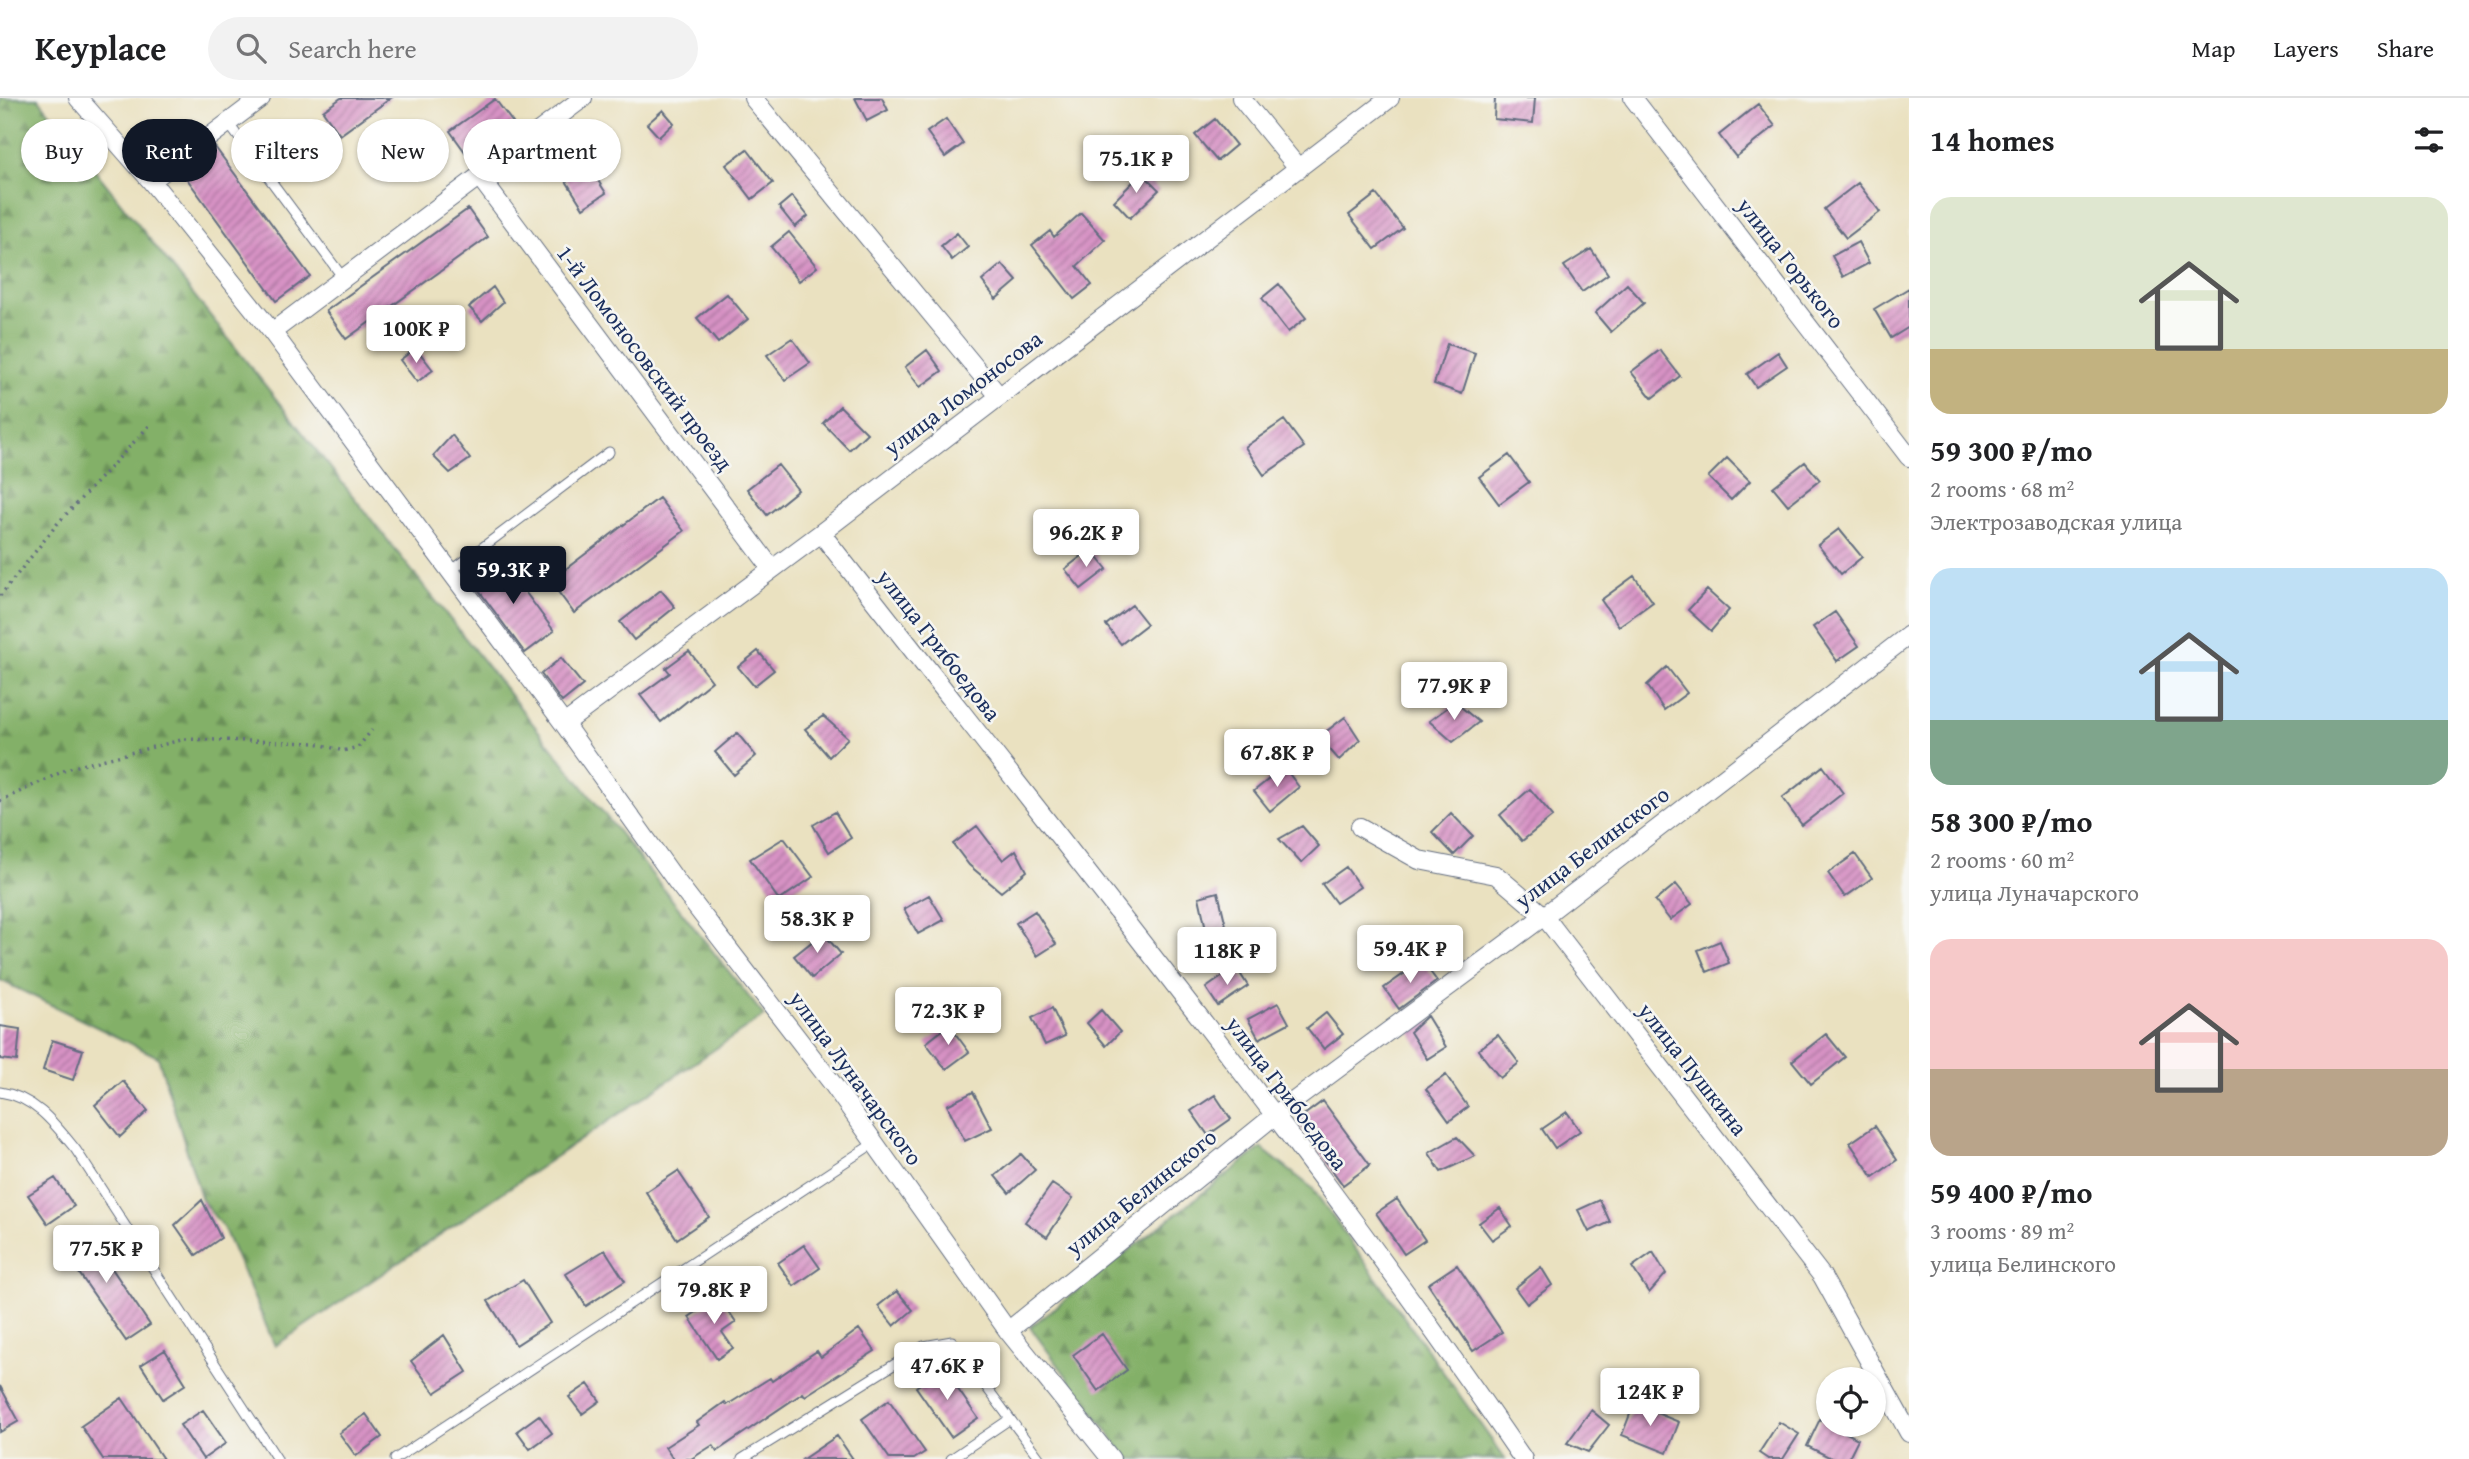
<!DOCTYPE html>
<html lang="en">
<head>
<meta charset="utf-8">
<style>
	:root { --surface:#fff; --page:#f2f2f2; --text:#202124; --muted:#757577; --line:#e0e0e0; --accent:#111827 }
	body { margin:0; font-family:"Gentium Book Plus",serif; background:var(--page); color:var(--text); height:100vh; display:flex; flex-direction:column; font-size:26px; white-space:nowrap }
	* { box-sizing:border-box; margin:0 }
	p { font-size:23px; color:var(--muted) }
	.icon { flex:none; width:38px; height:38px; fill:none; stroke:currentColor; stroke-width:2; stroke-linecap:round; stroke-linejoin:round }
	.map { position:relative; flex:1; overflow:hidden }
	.side { display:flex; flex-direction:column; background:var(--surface); width:560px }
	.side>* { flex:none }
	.banner { position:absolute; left:21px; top:21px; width:665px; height:63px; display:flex; gap:14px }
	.fabs { position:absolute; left:1816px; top:1269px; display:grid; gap:14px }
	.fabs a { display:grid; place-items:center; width:70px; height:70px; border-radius:50%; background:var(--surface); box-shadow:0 2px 5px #0004; font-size:35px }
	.price { position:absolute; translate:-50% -60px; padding:0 16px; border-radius:7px; background:#fff; color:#222; font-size:23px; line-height:46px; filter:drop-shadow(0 2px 4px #0008) }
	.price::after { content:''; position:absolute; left:50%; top:42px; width:21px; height:16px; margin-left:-10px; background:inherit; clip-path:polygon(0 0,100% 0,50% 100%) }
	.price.on { background:var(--accent); color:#fff }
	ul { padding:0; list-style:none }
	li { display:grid; align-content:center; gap:14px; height:371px; padding:0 21px }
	li span { display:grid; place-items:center; height:217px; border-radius:21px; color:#555 }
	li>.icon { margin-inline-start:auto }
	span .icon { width:126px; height:126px; fill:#fffc; stroke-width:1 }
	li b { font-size:30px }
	h2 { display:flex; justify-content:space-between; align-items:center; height:84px; padding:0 21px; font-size:30px }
	.pill { padding:0 24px; border-radius:32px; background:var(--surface); box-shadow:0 2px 5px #0004; font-size:24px; line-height:63px }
	.pill.on { background:var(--accent); color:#fff }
	header { display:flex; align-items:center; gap:42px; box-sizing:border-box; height:98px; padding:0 35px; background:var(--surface); border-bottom:2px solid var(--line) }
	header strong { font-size:33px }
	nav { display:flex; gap:38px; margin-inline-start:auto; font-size:24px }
	.search { width:490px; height:63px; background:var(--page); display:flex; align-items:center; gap:18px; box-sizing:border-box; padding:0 24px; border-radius:38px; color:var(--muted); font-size:26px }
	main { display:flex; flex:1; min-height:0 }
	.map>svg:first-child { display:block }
	.forest { fill:url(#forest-firs); stroke:#4f7063; stroke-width:2 }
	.building { fill:url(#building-hatch) }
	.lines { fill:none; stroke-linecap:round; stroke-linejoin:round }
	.service-casing { stroke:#636d80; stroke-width:11 }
	.minor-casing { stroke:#636d80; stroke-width:20 }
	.path { stroke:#636d80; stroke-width:3.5; stroke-dasharray:2 5; stroke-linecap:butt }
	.service { stroke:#fff; stroke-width:9 }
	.minor { stroke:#fff; stroke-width:18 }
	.labels { text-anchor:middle; stroke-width:5; stroke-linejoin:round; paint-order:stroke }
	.street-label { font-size:23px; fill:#1b2f5e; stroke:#f6f6f2 }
</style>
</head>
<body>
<header>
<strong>Keyplace</strong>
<div class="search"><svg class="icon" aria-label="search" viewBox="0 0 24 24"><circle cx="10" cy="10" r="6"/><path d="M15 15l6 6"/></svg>Search here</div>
<nav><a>Map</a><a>Layers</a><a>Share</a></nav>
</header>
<main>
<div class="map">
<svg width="1909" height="1361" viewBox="0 0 1909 1361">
	<defs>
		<pattern id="forest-firs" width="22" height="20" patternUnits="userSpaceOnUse" patternTransform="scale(1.75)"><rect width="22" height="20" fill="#83b068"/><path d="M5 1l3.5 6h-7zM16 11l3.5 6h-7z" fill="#6a9059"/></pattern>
		<pattern id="building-hatch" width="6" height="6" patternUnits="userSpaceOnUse" patternTransform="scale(1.75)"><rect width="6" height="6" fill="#d792c4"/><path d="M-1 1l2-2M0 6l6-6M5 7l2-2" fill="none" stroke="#ae78a2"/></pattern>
	</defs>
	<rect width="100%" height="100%" fill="#f6f6f2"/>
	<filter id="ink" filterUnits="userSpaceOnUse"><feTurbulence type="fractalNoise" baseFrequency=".0143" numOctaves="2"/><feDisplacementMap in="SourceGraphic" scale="14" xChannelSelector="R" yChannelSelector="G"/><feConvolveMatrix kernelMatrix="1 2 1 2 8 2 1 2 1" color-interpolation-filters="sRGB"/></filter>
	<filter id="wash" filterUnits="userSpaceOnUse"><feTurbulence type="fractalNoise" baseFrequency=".00686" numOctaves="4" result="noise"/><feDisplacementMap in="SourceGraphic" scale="28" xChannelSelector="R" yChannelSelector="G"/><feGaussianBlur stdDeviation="1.57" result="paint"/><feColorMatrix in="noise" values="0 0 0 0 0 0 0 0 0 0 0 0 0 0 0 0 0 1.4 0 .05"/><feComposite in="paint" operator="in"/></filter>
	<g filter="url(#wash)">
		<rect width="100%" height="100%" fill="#eae1c0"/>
		<!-- forest -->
		<path class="forest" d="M 0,0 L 38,0 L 764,918 L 275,1248 L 224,1131 L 202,1102 L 158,959 L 0,882 Z
			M 1261,1050 L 1312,1090 L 1505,1361 L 1128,1361 L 1030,1229 Z"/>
		<g id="blocks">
			<!-- building -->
			<path class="building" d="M 341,0 L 391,0 L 340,37 L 323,13 Z
				M 855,0 L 882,0 L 888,12 L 867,23 Z
				M 1495,0 L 1535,0 L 1533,25 L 1494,21 Z
				M 495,1 L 513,25 L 468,58 L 450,33 Z
				M 1758,6 L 1775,28 L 1736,59 L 1719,37 Z
				M 663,12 L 674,25 L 659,39 L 647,26 Z
				M 946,21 L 963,46 L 945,59 L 927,34 Z
				M 1215,21 L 1236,47 L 1217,63 L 1195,37 Z
				M 215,49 L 310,178 L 276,203 L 182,74 Z
				M 747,51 L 773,85 L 752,101 L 726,67 Z
				M 586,64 L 606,95 L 583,110 L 563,78 Z
				M 1142,75 L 1159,92 L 1130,120 L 1114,103 Z
				M 1858,85 L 1880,114 L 1846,140 L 1824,111 Z
				M 1376,96 L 1403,130 L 1375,151 L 1349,117 Z
				M 792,98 L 808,118 L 795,129 L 779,109 Z
				M 468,111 L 488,139 L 346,241 L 326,213 Z
				M 1081,115 L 1105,142 L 1077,168 L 1092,187 L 1074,201 L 1032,147 L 1050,133 L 1054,139 Z
				M 789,134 L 817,169 L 799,183 L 771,149 Z
				M 957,135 L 968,149 L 952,162 L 941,148 Z
				M 1858,144 L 1869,165 L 1843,179 L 1832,158 Z
				M 1591,151 L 1608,176 L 1582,194 L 1564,168 Z
				M 1002,166 L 1017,183 L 996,201 L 982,183 Z
				M 1279,186 L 1306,220 L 1288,234 L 1262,200 Z
				M 1627,186 L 1644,205 L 1611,234 L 1595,215 Z
				M 493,189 L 503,204 L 482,223 L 469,209 Z
				M 1909,190 L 1909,229 L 1891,240 L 1874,211 Z
				M 727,196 L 748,221 L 718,245 L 697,220 Z
				M 792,240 L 810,265 L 785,282 L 767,257 Z
				M 1447,246 L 1475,255 L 1462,296 L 1434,286 Z
				M 416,250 L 433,272 L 417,284 L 400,262 Z
				M 927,252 L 942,273 L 920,289 L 905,269 Z
				M 1660,252 L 1680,278 L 1652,300 L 1631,274 Z
				M 1778,254 L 1787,268 L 1756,289 L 1747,276 Z
				M 840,308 L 867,335 L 849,352 L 823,325 Z
				M 1284,322 L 1304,349 L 1264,377 L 1245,349 Z
				M 452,337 L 470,361 L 450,375 L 433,358 Z
				M 1509,357 L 1529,384 L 1499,406 L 1479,379 Z
				M 1727,360 L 1750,383 L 1731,402 L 1708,379 Z
				M 1805,364 L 1820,382 L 1788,407 L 1773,389 Z
				M 778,367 L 798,392 L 767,417 L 747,391 Z
				M 659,400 L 684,433 L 574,515 L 550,483 Z
				M 1839,431 L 1862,459 L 1841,476 L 1818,447 Z
				M 1091,451 L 1107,471 L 1081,491 L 1065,471 Z
				M 501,461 L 554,533 L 525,555 L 472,483 Z
				M 1634,478 L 1653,504 L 1619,528 L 1601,502 Z
				M 661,492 L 675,509 L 634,542 L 620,524 Z
				M 1707,492 L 1729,512 L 1711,533 L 1688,512 Z
				M 1132,507 L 1147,526 L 1121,546 L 1106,527 Z
				M 1835,514 L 1859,548 L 1837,563 L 1813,529 Z
				M 689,553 L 712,583 L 661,624 L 640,597 L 670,575 L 666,570 Z
				M 758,553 L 774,572 L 754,588 L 738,569 Z
				M 561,560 L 583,587 L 562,604 L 541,576 Z
				M 1667,569 L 1687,595 L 1664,612 L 1647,587 Z
				M 1455,604 L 1479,624 L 1453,644 L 1429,623 Z
				M 823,618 L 848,640 L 829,659 L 805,631 Z
				M 1345,619 L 1360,642 L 1339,662 L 1319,639 Z
				M 737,635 L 756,658 L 734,677 L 715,654 Z
				M 1823,668 L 1843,695 L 1802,727 L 1782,700 Z
				M 1284,669 L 1299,689 L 1270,713 L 1254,693 Z
				M 1530,691 L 1553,718 L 1522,743 L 1500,717 Z
				M 835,714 L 851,740 L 829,754 L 813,727 Z
				M 1451,715 L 1473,738 L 1454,757 L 1432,734 Z
				M 977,728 L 1003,762 L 1016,752 L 1027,773 L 1001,794 L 969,767 L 953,746 Z
				M 1302,728 L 1319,748 L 1301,765 L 1279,741 Z
				M 784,740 L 813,779 L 779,802 L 750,761 Z
				M 1855,756 L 1872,780 L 1845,799 L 1828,775 Z
				M 1346,769 L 1360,789 L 1336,805 L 1322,786 Z
				M 1676,786 L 1692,806 L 1670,822 L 1655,803 Z
				M 1218,794 L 1228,836 L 1208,840 L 1199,799 Z
				M 929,797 L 944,822 L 918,836 L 904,811 Z
				M 1035,813 L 1056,846 L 1037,858 L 1016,825 Z
				M 823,835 L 841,856 L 812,880 L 794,858 Z
				M 1720,843 L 1729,865 L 1707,874 L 1698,852 Z
				M 1422,863 L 1437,883 L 1399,911 L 1384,890 Z
				M 1236,869 L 1248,888 L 1218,908 L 1206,890 Z
				M 1278,905 L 1289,925 L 1259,941 L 1248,921 Z
				M 1052,910 L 1065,938 L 1045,947 L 1032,920 Z
				M 1101,912 L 1120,934 L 1106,948 L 1087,925 Z
				M 1326,915 L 1343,936 L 1324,951 L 1307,930 Z
				M 1427,918 L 1446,949 L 1427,961 L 1410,934 Z
				M 949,927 L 969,954 L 946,971 L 926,945 Z
				M 0,928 L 20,931 L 17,963 L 0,961 Z
				M 1826,936 L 1845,959 L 1811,986 L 1792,963 Z
				M 1498,937 L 1519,965 L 1500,980 L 1478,952 Z
				M 52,942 L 83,952 L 73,982 L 43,972 Z
				M 1446,977 L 1468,1009 L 1449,1023 L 1426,991 Z
				M 123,983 L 148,1013 L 120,1039 L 95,1007 Z
				M 973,994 L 992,1030 L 965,1043 L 947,1007 Z
				M 1215,997 L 1231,1021 L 1208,1037 L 1191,1013 Z
				M 1323,1003 L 1370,1067 L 1343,1087 L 1296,1023 Z
				M 1567,1014 L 1580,1033 L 1555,1050 L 1542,1031 Z
				M 1875,1028 L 1897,1062 L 1873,1079 L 1850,1045 Z
				M 1457,1039 L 1475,1058 L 1441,1074 L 1429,1055 Z
				M 1021,1056 L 1035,1072 L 1009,1095 L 995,1078 Z
				M 678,1073 L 709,1119 L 677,1141 L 646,1094 Z
				M 55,1080 L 74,1108 L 48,1126 L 28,1097 Z
				M 1052,1086 L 1073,1100 L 1047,1139 L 1025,1124 Z
				M 1397,1101 L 1425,1142 L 1404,1156 L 1376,1115 Z
				M 202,1102 L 221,1140 L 196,1157 L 175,1127 Z
				M 1600,1102 L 1610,1124 L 1589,1134 L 1578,1112 Z
				M 1500,1110 L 1512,1128 L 1492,1142 L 1479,1125 Z
				M 86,1132 L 150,1227 L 126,1243 L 61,1149 Z
				M 804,1147 L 820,1170 L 794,1188 L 778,1165 Z
				M 605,1152 L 625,1183 L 586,1208 L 566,1176 Z
				M 1653,1154 L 1666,1176 L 1649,1195 L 1632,1169 Z
				M 1457,1167 L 1502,1234 L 1473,1253 L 1428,1186 Z
				M 1541,1169 L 1552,1187 L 1527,1206 L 1515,1190 Z
				M 523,1182 L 550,1225 L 516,1247 L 488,1203 Z
				M 897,1193 L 913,1212 L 894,1228 L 878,1208 Z
				M 719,1199 L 736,1224 L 722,1234 L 733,1250 L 717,1261 L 689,1219 Z
				M 859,1231 L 875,1253 L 805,1298 L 803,1295 L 717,1353 L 713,1347 L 691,1361 L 673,1361 L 665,1349 L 699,1327 L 697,1324 L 725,1304 L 727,1307 L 770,1280 L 772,1283 L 817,1253 L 821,1259 Z
				M 1102,1236 L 1127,1272 L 1098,1293 L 1073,1257 Z
				M 444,1237 L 467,1274 L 435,1295 L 411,1263 Z
				M 165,1252 L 186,1286 L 163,1301 L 141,1267 Z
				M 943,1270 L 978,1320 L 951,1339 L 916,1289 Z
				M 588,1286 L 600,1303 L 582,1316 L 569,1299 Z
				M 0,1288 L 19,1323 L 0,1334 Z
				M 122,1300 L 163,1361 L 103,1361 L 81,1328 Z
				M 889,1302 L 925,1354 L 914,1361 L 890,1361 L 862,1321 Z
				M 1634,1306 L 1679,1324 L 1667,1355 L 1622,1337 Z
				M 203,1312 L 226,1345 L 203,1361 L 180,1327 Z
				M 1591,1312 L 1609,1327 L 1588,1354 L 1567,1345 Z
				M 366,1316 L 382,1339 L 356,1358 L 339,1335 Z
				M 539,1317 L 552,1335 L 530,1351 L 517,1333 Z
				M 1820,1321 L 1858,1341 L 1848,1361 L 1833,1361 L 1807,1348 Z
				M 1779,1324 L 1799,1336 L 1783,1361 L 1768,1361 L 1759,1355 Z
				M 837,1338 L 853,1361 L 803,1361 Z"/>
		</g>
	</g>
	<g filter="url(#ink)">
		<use href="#blocks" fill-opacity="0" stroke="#636d80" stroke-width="2"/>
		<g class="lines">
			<!-- service casing -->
			<g class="service-casing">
				<path id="service" d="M 228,25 L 344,181
					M 451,473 L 609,354
					M 0,994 C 35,999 55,1026 76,1052 L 277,1361
					M 395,1361 L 874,1045
					M 742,1361 L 924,1248 L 952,1243 L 1040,1361
					M 951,1361 L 1010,1321"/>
			</g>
			<!-- minor casing -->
			<g class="minor-casing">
				<path id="minor" d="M 78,0 L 151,83 L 272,234 L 564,626 L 677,784 L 832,985 L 1008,1233 L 1111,1361
					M 753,0 L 999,298
					M 1241,0 L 1299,71
					M 1633,0 L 1909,359
					M 479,78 L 772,471
					M 151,83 L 261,0
					M 272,234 L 583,0
					M 821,435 C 1059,740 1304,1041 1523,1361
					M 564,626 L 821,435 L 1390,0
					M 1360,729 L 1419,762 L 1496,777 L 1544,818 L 1822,1178 L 1909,1335
					M 1008,1233 L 1275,1017 L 1544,818 L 1909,537"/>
			</g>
			<!-- path -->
			<path class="path" d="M 0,498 L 58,425 L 149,328
				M 0,703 L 70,670 L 185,641 L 316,645 L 343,653 L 358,649 L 372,632"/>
			<!-- service -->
			<use href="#service" class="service"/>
			<!-- minor -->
			<use href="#minor" class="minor"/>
		</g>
	</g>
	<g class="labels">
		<!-- street labels -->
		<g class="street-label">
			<text transform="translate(1791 165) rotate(52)" y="8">улица Горького</text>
			<text transform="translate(645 260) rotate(53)" y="8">1-й Ломоносовский проезд</text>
			<text transform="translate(963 295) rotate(-37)" y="8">улица Ломоносова</text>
			<text transform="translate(939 547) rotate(52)" y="8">улица Грибоедова</text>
			<text transform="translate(1592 749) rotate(-37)" y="8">улица Белинского</text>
			<text transform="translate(1693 971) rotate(52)" y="8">улица Пушкина</text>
			<text transform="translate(856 980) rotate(54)" y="8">улица Луначарского</text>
			<text transform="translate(1287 995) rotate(53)" y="8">улица Грибоедова</text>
			<text transform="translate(1141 1094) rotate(-39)" y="8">улица Белинского</text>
		</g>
	</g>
</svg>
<div class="fabs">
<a><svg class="icon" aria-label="locate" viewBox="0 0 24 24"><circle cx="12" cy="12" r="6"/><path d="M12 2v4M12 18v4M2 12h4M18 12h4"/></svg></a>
</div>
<b class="price" style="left:1136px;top:97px">75.1K ₽</b>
<b class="price" style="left:416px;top:267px">100K ₽</b>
<b class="price" style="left:1086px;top:471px">96.2K ₽</b>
<b class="price on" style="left:513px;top:508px">59.3K ₽</b>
<b class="price" style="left:1454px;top:624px">77.9K ₽</b>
<b class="price" style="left:1277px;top:691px">67.8K ₽</b>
<b class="price" style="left:817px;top:857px">58.3K ₽</b>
<b class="price" style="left:1410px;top:887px">59.4K ₽</b>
<b class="price" style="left:1227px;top:889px">118K ₽</b>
<b class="price" style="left:948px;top:949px">72.3K ₽</b>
<b class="price" style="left:106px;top:1187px">77.5K ₽</b>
<b class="price" style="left:714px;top:1228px">79.8K ₽</b>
<b class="price" style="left:947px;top:1304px">47.6K ₽</b>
<b class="price" style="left:1650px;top:1330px">124K ₽</b>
<div class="banner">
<a class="pill">Buy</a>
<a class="pill on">Rent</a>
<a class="pill">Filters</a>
<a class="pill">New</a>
<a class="pill">Apartment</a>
</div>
</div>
<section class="side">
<h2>14 homes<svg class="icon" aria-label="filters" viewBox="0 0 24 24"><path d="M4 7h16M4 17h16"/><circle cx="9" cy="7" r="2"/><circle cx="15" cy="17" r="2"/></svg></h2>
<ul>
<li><span style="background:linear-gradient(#dfe7d0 70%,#c2b280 0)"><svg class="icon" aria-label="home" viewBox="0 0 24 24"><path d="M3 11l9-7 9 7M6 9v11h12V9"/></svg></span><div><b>59 300 ₽/mo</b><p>2 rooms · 68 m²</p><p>Электрозаводская улица</p></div></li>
<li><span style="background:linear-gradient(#bfe0f5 70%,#7fa58c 0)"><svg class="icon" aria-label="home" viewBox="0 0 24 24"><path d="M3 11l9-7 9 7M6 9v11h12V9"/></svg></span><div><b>58 300 ₽/mo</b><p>2 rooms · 60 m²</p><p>улица Луначарского</p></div></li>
<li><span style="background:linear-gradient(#f6c9c9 60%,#b9a48a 0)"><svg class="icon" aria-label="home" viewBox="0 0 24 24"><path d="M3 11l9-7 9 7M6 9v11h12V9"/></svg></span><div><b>59 400 ₽/mo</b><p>3 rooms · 89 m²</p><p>улица Белинского</p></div></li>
</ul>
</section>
</main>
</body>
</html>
